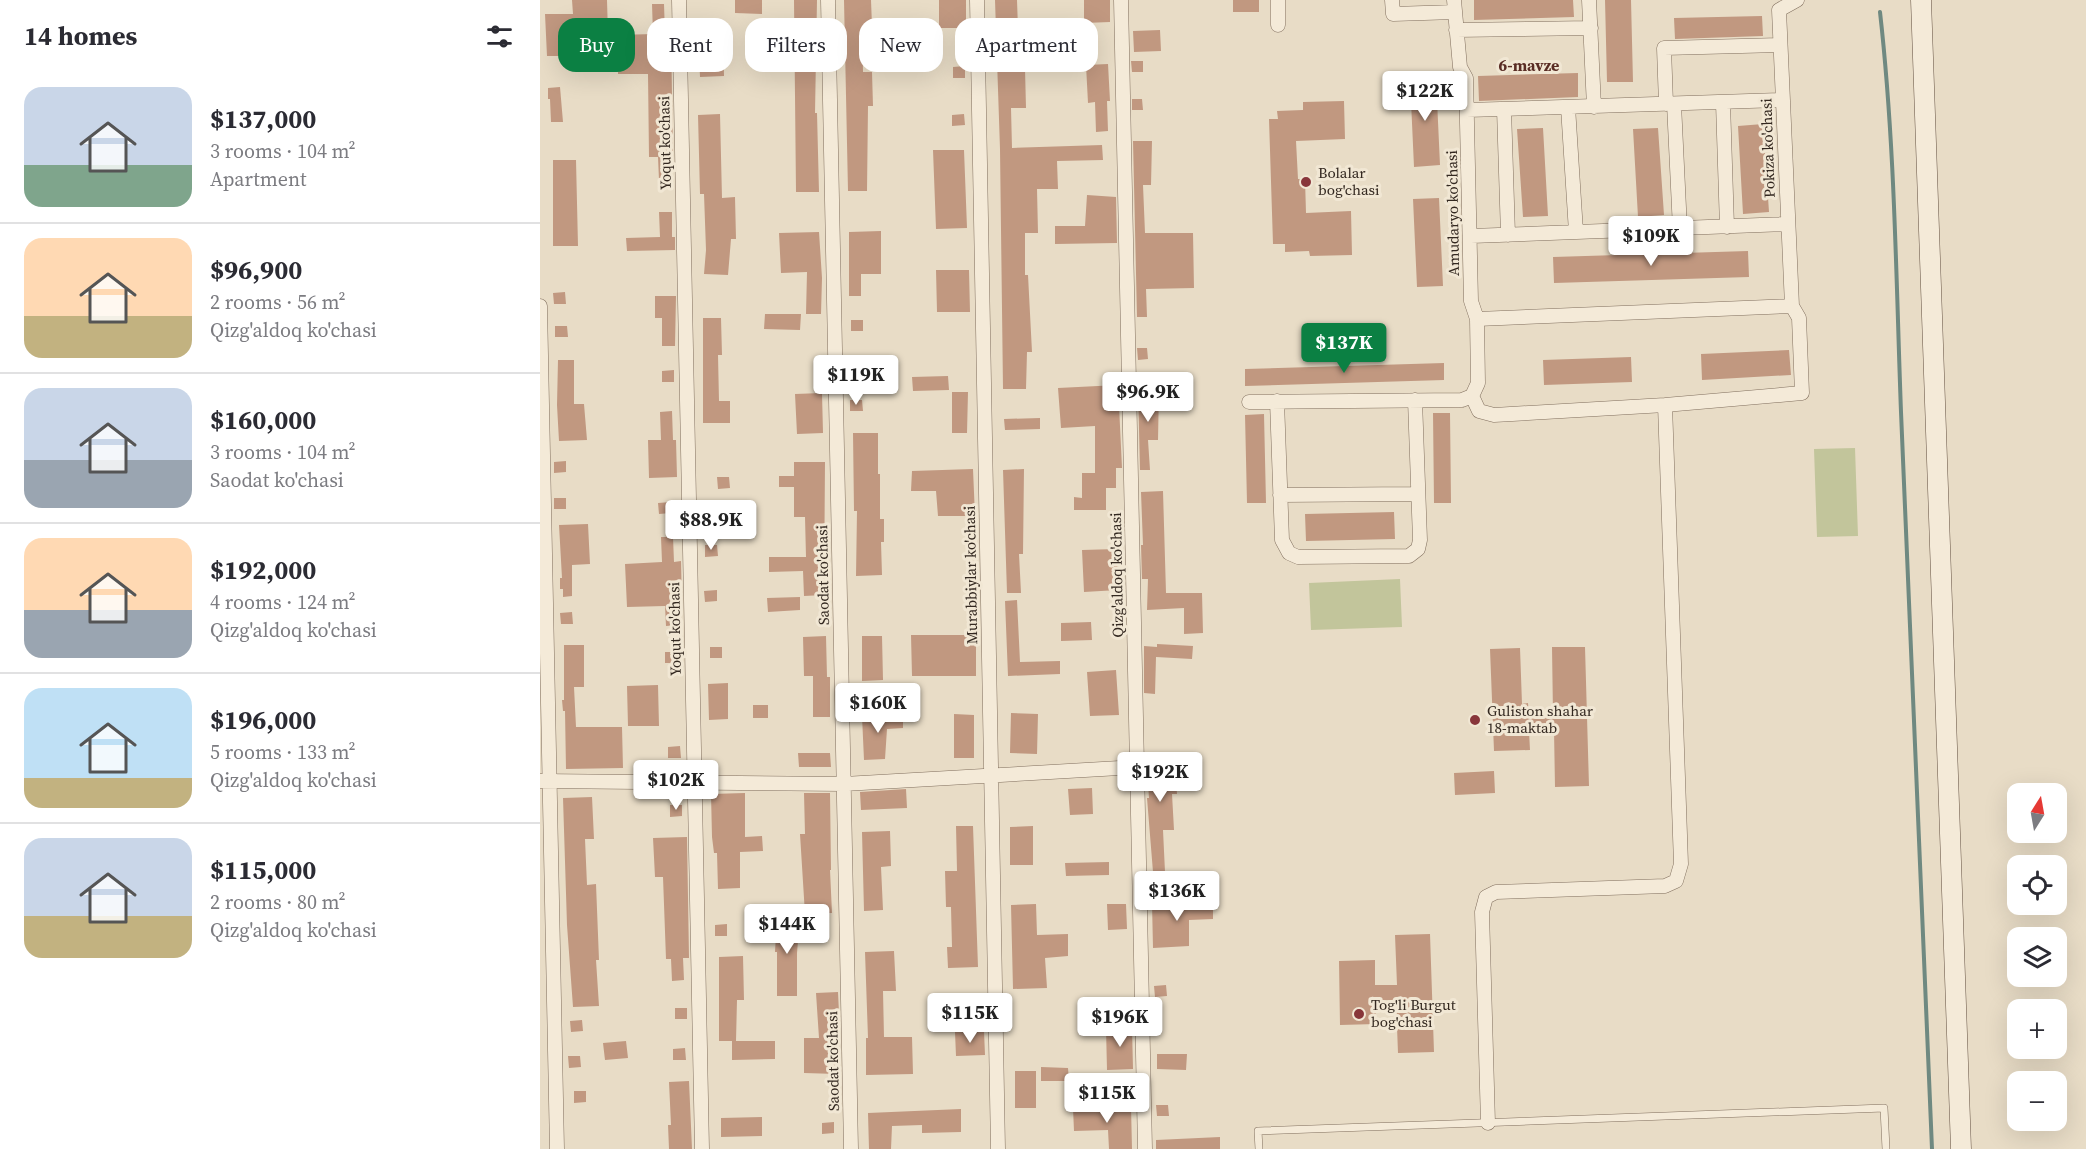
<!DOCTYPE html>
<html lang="en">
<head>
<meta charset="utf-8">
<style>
	:root { --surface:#fff; --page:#f2f2f3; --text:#2b2b33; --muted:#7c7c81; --line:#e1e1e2; --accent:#0b8043 }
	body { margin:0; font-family:"Source Serif 4",serif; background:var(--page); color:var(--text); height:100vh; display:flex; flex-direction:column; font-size:22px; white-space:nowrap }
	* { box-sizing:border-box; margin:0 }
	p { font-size:20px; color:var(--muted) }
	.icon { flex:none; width:33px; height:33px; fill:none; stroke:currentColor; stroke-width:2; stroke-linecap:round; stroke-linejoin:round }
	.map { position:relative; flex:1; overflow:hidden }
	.drawer { display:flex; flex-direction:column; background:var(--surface); width:540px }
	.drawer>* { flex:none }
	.banner { position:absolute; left:18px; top:18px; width:570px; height:54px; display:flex; gap:12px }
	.needle { width:39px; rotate:11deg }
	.tools { position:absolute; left:1467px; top:783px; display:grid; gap:12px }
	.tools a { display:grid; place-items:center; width:60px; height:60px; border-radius:12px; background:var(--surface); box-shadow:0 6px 24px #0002; font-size:30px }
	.price { position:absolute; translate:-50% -51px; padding:0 14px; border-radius:6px; background:#fff; color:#222; font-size:20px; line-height:39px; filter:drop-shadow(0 2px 3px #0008) }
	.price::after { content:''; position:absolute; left:50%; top:36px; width:18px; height:14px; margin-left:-9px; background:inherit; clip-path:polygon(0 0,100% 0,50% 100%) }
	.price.active { background:var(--accent); color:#fff }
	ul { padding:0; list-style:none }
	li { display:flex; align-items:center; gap:18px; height:150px; padding:0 24px }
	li+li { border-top:2px solid var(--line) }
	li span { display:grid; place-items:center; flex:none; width:168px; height:120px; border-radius:18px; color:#555 }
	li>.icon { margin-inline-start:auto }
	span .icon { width:72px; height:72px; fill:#fffc; stroke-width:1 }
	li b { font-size:26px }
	h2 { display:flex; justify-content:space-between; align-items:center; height:72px; padding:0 24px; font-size:26px }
	.pill { padding:0 21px; border-radius:18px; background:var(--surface); box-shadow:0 6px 24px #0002; font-size:21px; line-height:54px }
	.pill.active { background:var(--accent); color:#fff }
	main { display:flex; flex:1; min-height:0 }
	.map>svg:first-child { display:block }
	.green { fill:#c2c59b }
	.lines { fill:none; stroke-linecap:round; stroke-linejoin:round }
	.stream { stroke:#6f8981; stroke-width:4 }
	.building { fill:#c19880 }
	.lane-casing { stroke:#816f5e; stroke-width:8 }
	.street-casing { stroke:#816f5e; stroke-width:15 }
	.secondary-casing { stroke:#635041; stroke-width:21 }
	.lane { stroke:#f4ead8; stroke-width:7 }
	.street { stroke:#f4ead8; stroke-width:14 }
	.secondary { stroke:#f4ead8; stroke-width:20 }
	.poi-dot { fill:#88363a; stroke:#f1e7d4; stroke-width:2 }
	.labels { text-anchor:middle; stroke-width:6; stroke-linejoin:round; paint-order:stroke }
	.street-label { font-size:15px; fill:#332820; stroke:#f1e7d4 }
	.poi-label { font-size:15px; fill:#332820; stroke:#f1e7d4; text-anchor:start }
	.neighbourhood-label { font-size:16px; font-weight:bold; fill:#5a2d25; stroke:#f1e7d4 }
</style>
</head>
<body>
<main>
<section class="drawer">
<h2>14 homes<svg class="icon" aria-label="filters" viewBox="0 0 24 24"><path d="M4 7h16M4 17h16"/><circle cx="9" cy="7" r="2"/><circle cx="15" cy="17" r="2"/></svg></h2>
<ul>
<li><span style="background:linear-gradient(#c9d6e8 65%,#7fa58c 0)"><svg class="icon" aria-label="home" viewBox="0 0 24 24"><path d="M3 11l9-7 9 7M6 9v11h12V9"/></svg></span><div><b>$137,000</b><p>3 rooms · 104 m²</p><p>Apartment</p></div></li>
<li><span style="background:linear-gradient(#ffd9b3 65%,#c2b280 0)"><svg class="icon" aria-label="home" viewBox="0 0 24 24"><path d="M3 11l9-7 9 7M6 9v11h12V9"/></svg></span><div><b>$96,900</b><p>2 rooms · 56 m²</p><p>Qizg'aldoq ko'chasi</p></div></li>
<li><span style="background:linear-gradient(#c9d6e8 60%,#9aa5b1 0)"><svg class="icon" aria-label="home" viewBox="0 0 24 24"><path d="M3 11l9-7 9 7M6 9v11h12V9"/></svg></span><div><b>$160,000</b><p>3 rooms · 104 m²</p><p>Saodat ko'chasi</p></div></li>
<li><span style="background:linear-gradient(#ffd9b3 60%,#9aa5b1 0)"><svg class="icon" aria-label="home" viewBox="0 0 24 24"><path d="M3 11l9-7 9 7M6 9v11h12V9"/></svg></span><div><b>$192,000</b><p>4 rooms · 124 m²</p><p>Qizg'aldoq ko'chasi</p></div></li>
<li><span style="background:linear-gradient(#bfe0f5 75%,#c2b280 0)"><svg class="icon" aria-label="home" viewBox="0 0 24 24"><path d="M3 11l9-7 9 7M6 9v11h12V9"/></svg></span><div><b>$196,000</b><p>5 rooms · 133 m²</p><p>Qizg'aldoq ko'chasi</p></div></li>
<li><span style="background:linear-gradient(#c9d6e8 65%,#c2b280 0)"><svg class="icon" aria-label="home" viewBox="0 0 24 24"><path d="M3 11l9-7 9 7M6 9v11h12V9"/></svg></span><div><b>$115,000</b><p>2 rooms · 80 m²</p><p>Qizg'aldoq ko'chasi</p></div></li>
</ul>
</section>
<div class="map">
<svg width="1546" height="1149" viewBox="0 0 1546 1149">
	<rect width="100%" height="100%" fill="#e8dcc6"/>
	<!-- green -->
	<path class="green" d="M 1315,448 L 1318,536 L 1277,537 L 1274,449 Z
		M 860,579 L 862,627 L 771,630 L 769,583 Z"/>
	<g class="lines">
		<!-- stream -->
		<path class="stream" d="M 1340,12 C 1355,145 1356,278 1361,412 C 1370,657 1380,903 1392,1149"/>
	</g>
	<!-- building -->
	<path class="building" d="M 32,0 L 67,0 L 68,35 L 19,36 L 19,56 L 7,56 L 5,14 L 33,14 Z
		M 195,0 L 222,0 L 222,14 L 195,13 Z
		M 254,0 L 277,0 L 275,113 L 277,113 L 279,192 L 256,192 Z
		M 304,0 L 331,0 L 332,26 L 322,26 L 323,72 L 332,72 L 333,106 L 328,106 L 327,191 L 308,191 Z
		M 399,0 L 426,0 L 426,28 L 399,28 Z
		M 455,0 L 477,0 L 478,29 L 484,29 L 486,108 L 471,108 L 472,148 L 562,145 L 563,160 L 517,161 L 518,189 L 497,189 L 498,233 L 485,233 L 485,275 L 488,275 L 492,352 L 487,352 L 486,389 L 463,389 L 460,149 Z
		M 544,0 L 570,0 L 570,22 L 544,23 Z
		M 693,0 L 719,0 L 719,12 L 693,12 Z
		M 934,0 L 1033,0 L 1034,17 L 934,20 Z
		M 1065,0 L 1091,0 L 1093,82 L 1067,82 Z
		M 112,4 L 124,4 L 125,34 L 131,34 L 133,157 L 130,157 L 131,180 L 119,180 L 118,157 L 109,157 L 108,74 L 78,74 L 78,35 L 113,34 Z
		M 1222,16 L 1223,36 L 1135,39 L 1134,18 Z
		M 620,30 L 621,51 L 594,52 L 593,31 Z
		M 183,32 L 184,76 L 160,77 L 158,33 Z
		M 591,61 L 603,61 L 603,72 L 592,72 Z
		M 568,64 L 570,101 L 567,101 L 568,131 L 556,132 L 555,102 L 548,103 L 546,65 Z
		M 425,66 L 425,78 L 413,78 L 413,67 Z
		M 1038,73 L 1038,97 L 939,101 L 938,76 Z
		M 896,78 L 900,165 L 874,167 L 870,79 Z
		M 20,87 L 23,122 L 11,122 L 10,99 L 8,99 L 8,88 Z
		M 592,99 L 602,99 L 603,110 L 592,110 Z
		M 804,101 L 805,139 L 756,141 L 758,179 L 765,179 L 766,213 L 811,211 L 812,255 L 770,256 L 769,251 L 745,252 L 745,244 L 733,244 L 729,119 L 738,119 L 737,111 L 763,110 L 763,102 Z
		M 180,114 L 182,198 L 195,197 L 196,239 L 191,239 L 188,275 L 164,274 L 166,250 L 164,194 L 160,194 L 158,115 Z
		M 424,114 L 425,125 L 412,126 L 412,115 Z
		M 1223,124 L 1229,212 L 1203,214 L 1198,126 Z
		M 1003,128 L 1008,216 L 983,217 L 977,129 Z
		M 1118,128 L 1124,215 L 1098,217 L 1093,129 Z
		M 593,141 L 612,141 L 611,185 L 603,185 L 605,233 L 653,233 L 654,288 L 606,289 L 607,317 L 597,317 Z
		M 393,150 L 424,150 L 427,228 L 396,229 Z
		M 13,160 L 36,160 L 38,246 L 13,246 Z
		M 547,195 L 576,197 L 577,243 L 515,244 L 515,226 L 545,226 Z
		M 899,198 L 903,286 L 877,287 L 873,199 Z
		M 119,212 L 132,212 L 132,237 L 135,237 L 135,250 L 87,251 L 86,238 L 120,237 Z
		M 341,231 L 341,274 L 321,274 L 321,296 L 309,296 L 309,232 Z
		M 279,232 L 282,278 L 281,314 L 266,314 L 267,272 L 241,273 L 239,233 Z
		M 1208,251 L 1209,277 L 1014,283 L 1013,257 Z
		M 396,270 L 429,270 L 430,312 L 397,312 Z
		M 25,292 L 26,304 L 14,304 L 13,293 Z
		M 115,296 L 136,296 L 135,346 L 122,346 L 122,318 L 115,318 Z
		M 225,314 L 261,314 L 260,330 L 224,329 Z
		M 163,318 L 181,318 L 182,355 L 178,355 L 179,401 L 190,401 L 190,423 L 163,423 Z
		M 311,320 L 323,320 L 323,331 L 311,331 Z
		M 15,326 L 27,326 L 28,337 L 15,337 Z
		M 597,348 L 607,348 L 608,359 L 598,360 Z
		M 1249,350 L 1251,375 L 1162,380 L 1161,354 Z
		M 309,357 L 321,357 L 322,368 L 309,368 Z
		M 1091,357 L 1092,382 L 1004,385 L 1003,360 Z
		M 18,360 L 34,360 L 34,404 L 44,404 L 47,440 L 19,441 L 17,405 Z
		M 904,363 L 904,380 L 705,386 L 705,369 Z
		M 134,370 L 134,382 L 122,382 L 122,371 Z
		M 408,376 L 409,390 L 373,391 L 372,377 Z
		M 578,385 L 582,468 L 576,468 L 576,488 L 566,488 L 566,510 L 534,510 L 534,497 L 542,498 L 542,473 L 555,473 L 555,426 L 521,428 L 518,388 Z
		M 598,389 L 619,389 L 618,440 L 608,440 L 610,470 L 600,470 Z
		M 412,392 L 428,392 L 427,433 L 412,433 Z
		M 282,393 L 283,433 L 257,434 L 255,394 Z
		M 310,400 L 322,400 L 323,411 L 310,411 Z
		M 132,411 L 133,440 L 136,440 L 137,477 L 109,478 L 108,440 L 121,440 L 120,412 Z
		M 893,413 L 910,413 L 911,503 L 894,503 Z
		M 724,414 L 726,503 L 707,503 L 705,415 Z
		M 500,418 L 500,429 L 465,430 L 464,419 Z
		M 313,433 L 338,433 L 338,474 L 340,474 L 340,519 L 344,519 L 344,542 L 341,542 L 342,575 L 316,576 L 317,511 L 314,511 Z
		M 26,461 L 26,472 L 14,473 L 14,462 Z
		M 254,462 L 285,462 L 284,595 L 264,596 L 263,571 L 229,572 L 229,557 L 266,557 L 265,517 L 254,517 L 254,487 L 239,487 L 239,476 L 254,476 Z
		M 433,469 L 435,516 L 398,516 L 396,491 L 371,491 L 372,471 Z
		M 484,469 L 483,554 L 479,554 L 481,593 L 467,593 L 463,470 Z
		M 177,477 L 189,477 L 190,488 L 178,489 Z
		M 623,491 L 626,593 L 662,593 L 663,633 L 644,634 L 644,608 L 607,610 L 608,579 L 602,579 L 601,545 L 603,545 L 601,492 Z
		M 14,498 L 26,498 L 26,509 L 14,509 Z
		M 131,502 L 131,513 L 119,514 L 118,503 Z
		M 854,512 L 855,539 L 766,541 L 765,514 Z
		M 48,524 L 50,564 L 32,565 L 32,596 L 23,597 L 23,589 L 20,589 L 20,578 L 22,578 L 19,525 Z
		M 121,537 L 133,537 L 134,562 L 141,561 L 142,605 L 137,605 L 138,625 L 126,626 L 125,606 L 87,607 L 85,564 L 122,562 Z
		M 165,545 L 177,545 L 178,556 L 165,557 Z
		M 577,549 L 578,590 L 544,592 L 542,550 Z
		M 177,590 L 177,601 L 165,602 L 164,591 Z
		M 260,597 L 260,610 L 228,612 L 227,598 Z
		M 477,600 L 480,662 L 520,661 L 520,674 L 468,676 L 465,601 Z
		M 32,612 L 33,624 L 21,624 L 20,613 Z
		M 551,622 L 552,640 L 521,641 L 521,623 Z
		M 371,635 L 436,635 L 436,676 L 372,676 Z
		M 286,636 L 287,677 L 290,677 L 290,717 L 273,717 L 273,676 L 264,676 L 263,637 Z
		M 322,636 L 342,636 L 343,680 L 322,681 Z
		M 617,644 L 653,646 L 652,659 L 616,657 L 615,694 L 604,693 L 604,646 L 617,647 Z
		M 24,645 L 44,645 L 44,687 L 34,687 L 36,727 L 82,727 L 83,768 L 26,769 L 25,711 L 23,711 L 22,700 L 24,700 Z
		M 170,647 L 182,647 L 182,658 L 170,658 Z
		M 1012,647 L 1045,647 L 1049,786 L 1015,787 L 1014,730 L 989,731 L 990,750 L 954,751 L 950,649 L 980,648 L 982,704 L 988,703 L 989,716 L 1013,715 Z
		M 125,652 L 137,652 L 137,663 L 125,663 Z
		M 576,670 L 579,715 L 550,716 L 547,672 Z
		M 188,683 L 188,719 L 169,720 L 168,684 Z
		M 118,685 L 119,726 L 88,726 L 87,686 Z
		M 213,705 L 228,705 L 228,718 L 213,718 Z
		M 471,713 L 498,714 L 497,754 L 470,753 Z
		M 363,714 L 363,728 L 347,729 L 345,759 L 324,760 L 322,716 Z
		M 414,714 L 434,715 L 434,758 L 414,758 Z
		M 140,746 L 141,758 L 128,758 L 128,747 Z
		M 634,752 L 637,794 L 632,794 L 634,830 L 623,830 L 625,872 L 613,872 L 607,798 L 609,798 L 606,754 Z
		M 258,753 L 290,753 L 291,767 L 259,767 Z
		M 954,771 L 955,793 L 915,795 L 914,773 Z
		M 552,788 L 553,814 L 530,815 L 528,789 Z
		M 366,789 L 367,808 L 321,810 L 320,792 Z
		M 205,793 L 205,837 L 222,836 L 223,851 L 200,852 L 200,888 L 178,889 L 177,853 L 174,853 L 172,837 L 171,794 Z
		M 264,793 L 290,793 L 291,870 L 290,870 L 292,913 L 265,914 L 260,834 L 265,834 Z
		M 52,797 L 54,839 L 45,839 L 47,885 L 56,884 L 59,960 L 56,960 L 59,1006 L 33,1007 L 27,925 L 23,798 Z
		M 130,805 L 142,805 L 142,816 L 130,817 Z
		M 416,826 L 433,826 L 438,967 L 408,968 L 407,947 L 412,947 L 411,907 L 406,907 L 405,871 L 417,871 Z
		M 493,826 L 493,865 L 470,865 L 470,827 Z
		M 350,831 L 351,866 L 341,867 L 343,910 L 324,911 L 322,832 Z
		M 147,837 L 149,958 L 143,958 L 144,980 L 132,981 L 131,959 L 126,959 L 123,877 L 115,877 L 113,838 Z
		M 569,862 L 569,875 L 526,876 L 525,863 Z
		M 673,902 L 673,919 L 649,920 L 649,946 L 613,948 L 612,903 Z
		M 496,904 L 497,935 L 528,934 L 528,956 L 505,958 L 507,988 L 473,989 L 471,905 Z
		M 567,904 L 586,904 L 587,929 L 568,930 Z
		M 237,916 L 260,917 L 257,953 L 257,996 L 237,996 L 237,952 L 235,952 Z
		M 187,924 L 187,936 L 175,936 L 175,925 Z
		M 890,934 L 894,1052 L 858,1053 L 856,1000 L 835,1000 L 836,1024 L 800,1025 L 799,961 L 835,960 L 835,985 L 857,985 L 855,935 Z
		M 354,951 L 356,991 L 343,991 L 344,1037 L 372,1037 L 373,1074 L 326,1075 L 326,1038 L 328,1038 L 325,952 Z
		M 203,956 L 204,1000 L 197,1000 L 196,1041 L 179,1041 L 179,957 Z
		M 626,985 L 627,996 L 615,997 L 614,986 Z
		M 298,992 L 300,1034 L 298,1034 L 297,1074 L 264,1073 L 264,1038 L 279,1038 L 276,993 Z
		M 135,1008 L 147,1008 L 147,1019 L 135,1019 Z
		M 42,1020 L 43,1031 L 31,1032 L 30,1021 Z
		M 592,1027 L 593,1069 L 567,1070 L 566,1028 Z
		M 444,1031 L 445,1055 L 416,1056 L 415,1032 Z
		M 86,1041 L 88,1058 L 65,1060 L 63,1043 Z
		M 192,1041 L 235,1041 L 235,1059 L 192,1060 Z
		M 145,1048 L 146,1060 L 133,1060 L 133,1049 Z
		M 617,1054 L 647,1054 L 646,1070 L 617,1069 Z
		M 28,1056 L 40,1056 L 41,1067 L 29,1068 Z
		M 501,1067 L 528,1068 L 529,1081 L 501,1081 Z
		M 475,1071 L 496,1071 L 496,1108 L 475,1108 Z
		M 149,1081 L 152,1149 L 129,1149 L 128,1125 L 131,1125 L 129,1082 Z
		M 34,1091 L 46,1091 L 46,1102 L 34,1103 Z
		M 616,1105 L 628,1105 L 629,1116 L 617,1116 Z
		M 591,1106 L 592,1149 L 569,1149 L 568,1130 L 534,1131 L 533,1108 Z
		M 421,1109 L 421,1132 L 382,1133 L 382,1125 L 352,1126 L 351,1149 L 329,1149 L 328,1113 Z
		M 222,1117 L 222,1136 L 181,1137 L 181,1118 Z
		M 294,1122 L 294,1133 L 282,1134 L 282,1123 Z
		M 680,1137 L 680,1149 L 616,1149 L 616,1140 Z"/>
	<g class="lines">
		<!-- lane casing -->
		<g class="lane-casing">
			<path id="lane" d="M 719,1149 L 718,1131 L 1344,1108 L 1346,1149"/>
		</g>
		<!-- street casing -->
		<g class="street-casing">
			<path id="street" d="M 139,0 L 162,1149
				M 288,0 L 311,1149
				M 437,0 L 458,1149
				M 581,0 L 605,1149
				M 738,0 L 738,25
				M 852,0 L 853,14 L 915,12
				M 1049,0 L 1054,107
				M 916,30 L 1051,28
				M 1183,103 L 1187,227
				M 1126,104 L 1124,48 L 1240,45
				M 1134,104 L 1140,229
				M 1028,107 L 1036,232
				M 964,109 L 968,235
				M 927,110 L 1243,100
				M 931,236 L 1248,224
				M 0,306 L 17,1149
				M 937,319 L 1252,306
				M 932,396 L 939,411 L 954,415 L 1125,405 L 1262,393 L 1259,318 L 1252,306 L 1239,10 L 1257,0
				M 737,401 L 742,540 L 749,553 L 758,557 L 869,556 L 878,549 L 880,540 L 875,400
				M 709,402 L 922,400 L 932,396 L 938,383 L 937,319 L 931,301 L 926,78 L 920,67 L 914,0
				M 740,495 L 877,494
				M 0,781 L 304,784 L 597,767
				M 948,1123 L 942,912 L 946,897 L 956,892 L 1125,886 L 1136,881 L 1141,864 L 1125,405"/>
		</g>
		<!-- secondary casing -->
		<g class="secondary-casing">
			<path id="secondary" d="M 1381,0 L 1421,1149"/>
		</g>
		<!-- lane -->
		<use href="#lane" class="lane"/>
		<!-- street -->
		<use href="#street" class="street"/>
		<!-- secondary -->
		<use href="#secondary" class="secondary"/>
	</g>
	<!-- markers -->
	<g class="poi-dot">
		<circle cx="766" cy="182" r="6"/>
		<circle cx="935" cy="720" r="6"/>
		<circle cx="819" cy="1014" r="6"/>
	</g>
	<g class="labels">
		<!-- street labels -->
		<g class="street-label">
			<text transform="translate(125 143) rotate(-91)" y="5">Yoqut ko'chasi</text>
			<text transform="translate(1228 148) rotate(-92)" y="5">Pokiza ko'chasi</text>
			<text transform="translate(913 213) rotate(-91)" y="5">Amudaryo ko'chasi</text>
			<text transform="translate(283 575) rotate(-91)" y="5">Saodat ko'chasi</text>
			<text transform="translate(431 575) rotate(-91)" y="5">Murabbiylar ko'chasi</text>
			<text transform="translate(577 575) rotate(-91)" y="5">Qizg'aldoq ko'chasi</text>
			<text transform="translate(135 629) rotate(-91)" y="5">Yoqut ko'chasi</text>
			<text transform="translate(293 1061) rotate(-91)" y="5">Saodat ko'chasi</text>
		</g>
		<!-- poi labels -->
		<g class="poi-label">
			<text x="778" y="178">Bolalar<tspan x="778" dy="17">bog'chasi</tspan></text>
			<text x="947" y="716">Guliston shahar<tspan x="947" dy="17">18-maktab</tspan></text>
			<text x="831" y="1010">Tog'li Burgut<tspan x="831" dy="17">bog'chasi</tspan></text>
		</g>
		<!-- neighbourhood labels -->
		<g class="neighbourhood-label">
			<text x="989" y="71">6-mavze</text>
		</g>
	</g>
</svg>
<div class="tools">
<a><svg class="needle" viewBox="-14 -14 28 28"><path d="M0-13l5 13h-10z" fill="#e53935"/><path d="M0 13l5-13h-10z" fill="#7c7c81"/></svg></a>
<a><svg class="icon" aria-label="locate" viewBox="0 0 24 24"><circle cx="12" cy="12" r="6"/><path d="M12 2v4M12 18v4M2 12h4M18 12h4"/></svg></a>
<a><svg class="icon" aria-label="layers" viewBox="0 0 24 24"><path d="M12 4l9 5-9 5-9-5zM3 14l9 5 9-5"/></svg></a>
<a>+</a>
<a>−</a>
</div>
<b class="price" style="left:885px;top:122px">$122K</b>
<b class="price" style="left:1111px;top:267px">$109K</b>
<b class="price active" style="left:804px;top:374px">$137K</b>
<b class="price" style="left:316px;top:406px">$119K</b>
<b class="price" style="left:608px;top:423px">$96.9K</b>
<b class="price" style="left:171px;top:551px">$88.9K</b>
<b class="price" style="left:338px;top:734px">$160K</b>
<b class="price" style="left:620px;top:803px">$192K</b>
<b class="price" style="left:136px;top:811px">$102K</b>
<b class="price" style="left:637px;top:922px">$136K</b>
<b class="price" style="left:247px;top:955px">$144K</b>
<b class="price" style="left:430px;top:1044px">$115K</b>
<b class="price" style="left:580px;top:1048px">$196K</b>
<b class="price" style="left:567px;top:1124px">$115K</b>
<div class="banner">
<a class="pill active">Buy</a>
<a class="pill">Rent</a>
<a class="pill">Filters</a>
<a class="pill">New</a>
<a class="pill">Apartment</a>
</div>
</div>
</main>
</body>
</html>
